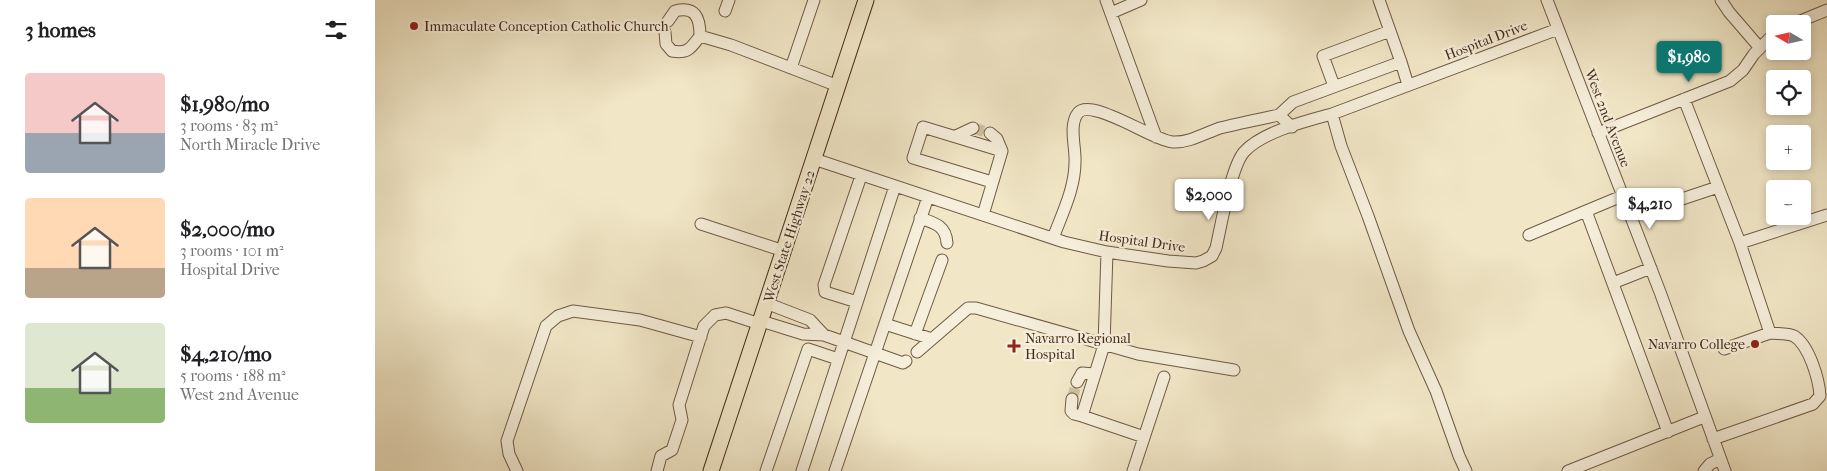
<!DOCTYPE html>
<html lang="en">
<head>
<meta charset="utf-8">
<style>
	:root { --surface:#fff; --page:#f2f2f2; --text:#202124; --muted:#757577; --accent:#0f766e }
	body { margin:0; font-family:"IM FELL French Canon",serif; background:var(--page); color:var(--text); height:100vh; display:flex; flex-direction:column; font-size:19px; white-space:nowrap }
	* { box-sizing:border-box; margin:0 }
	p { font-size:16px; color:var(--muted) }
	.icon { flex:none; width:28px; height:28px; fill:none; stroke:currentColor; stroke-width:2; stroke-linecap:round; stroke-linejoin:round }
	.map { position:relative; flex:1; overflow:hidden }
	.details { display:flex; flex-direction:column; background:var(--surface); width:375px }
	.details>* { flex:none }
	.needle { width:32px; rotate:279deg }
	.controls { position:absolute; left:1391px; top:15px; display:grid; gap:10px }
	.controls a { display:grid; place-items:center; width:45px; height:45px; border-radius:5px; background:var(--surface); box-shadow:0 2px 8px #0003; font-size:25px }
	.price { position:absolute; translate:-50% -42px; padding:0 11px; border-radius:5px; background:#fff; color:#222; font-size:16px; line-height:32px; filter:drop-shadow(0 1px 2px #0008) }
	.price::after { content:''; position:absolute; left:50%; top:30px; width:15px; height:11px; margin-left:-8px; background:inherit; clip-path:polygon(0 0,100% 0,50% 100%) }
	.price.current { background:var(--accent); color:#fff }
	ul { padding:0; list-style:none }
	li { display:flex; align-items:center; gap:15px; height:125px; padding:0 25px }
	li span { display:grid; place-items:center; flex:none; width:140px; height:100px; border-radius:5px; color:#555 }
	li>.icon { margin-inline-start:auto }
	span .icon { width:60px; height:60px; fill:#fffc; stroke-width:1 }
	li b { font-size:21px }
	h2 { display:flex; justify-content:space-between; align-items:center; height:60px; padding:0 25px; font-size:21px }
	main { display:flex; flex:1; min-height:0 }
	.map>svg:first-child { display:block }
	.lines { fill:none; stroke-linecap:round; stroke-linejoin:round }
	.minor-tunnel { stroke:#cec1a4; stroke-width:11; stroke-dasharray:11 5.5; stroke-linecap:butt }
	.minor-casing { stroke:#6f5944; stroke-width:13 }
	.major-casing { stroke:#442a18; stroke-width:17 }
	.minor { stroke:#f6efdb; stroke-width:11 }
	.major { stroke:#f1e7c7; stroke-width:15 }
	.poi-dot { fill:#8f2418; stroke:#f6efdb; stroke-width:2 }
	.labels { text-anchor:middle; stroke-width:4.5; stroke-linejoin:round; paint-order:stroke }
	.poi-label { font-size:14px; fill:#442a18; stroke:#f6efdb; text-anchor:start }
	.street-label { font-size:14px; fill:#442a18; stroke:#f6efdb }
</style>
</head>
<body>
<main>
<section class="details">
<h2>3 homes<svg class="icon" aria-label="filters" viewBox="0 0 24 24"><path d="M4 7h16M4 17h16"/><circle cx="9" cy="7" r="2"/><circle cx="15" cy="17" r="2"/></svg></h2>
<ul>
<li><span style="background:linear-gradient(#f6c9c9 60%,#9aa5b1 0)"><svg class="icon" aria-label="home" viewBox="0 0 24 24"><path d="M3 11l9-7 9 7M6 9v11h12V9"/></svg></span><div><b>$1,980/mo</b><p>3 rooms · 83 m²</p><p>North Miracle Drive</p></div></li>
<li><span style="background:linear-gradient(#ffd9b3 70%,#b9a48a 0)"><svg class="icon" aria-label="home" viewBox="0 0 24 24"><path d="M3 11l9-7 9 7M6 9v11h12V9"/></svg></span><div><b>$2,000/mo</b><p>3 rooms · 101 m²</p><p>Hospital Drive</p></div></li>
<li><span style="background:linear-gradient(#dfe7d0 65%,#8fb573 0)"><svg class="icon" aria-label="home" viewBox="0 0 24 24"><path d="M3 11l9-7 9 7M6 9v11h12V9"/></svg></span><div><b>$4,210/mo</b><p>5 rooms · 188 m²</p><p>West 2nd Avenue</p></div></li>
</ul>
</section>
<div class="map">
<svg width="1452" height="471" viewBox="0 0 1452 471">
	<rect width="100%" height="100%" fill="#f1e7c7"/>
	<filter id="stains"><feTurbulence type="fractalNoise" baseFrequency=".004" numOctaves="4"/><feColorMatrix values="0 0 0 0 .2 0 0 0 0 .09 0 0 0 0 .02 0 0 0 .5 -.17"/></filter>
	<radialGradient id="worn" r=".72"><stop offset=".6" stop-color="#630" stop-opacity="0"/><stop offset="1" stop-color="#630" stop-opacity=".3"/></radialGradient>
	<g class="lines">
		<!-- minor-tunnel -->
		<path class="minor-tunnel" d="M 598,128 L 615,133
			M 697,399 L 702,382"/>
		<!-- minor casing -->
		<g class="minor-casing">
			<path id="minor" d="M 731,0 L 781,137
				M 1004,0 L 1026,62
				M 1172,0 L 1285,292 L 1350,471
				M 1346,0 L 1354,12 L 1385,48
				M 350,11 L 354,0
				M 736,13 L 766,0
				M 293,21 L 300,11 C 320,6 325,17 325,36
				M 1418,24 L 1452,10
				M 290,32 L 291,44 L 297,51 C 313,54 316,48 325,36 L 356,45 L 463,86
				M 416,68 L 439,0
				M 959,86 L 948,56 L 1015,31
				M 1309,99 L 1365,243 L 1452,215
				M 957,114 L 966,146 L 993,216 L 1034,331 L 1061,391 L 1084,456 L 1091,471
				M 904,115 L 918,102 L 1026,62 L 1033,85
				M 615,133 L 622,139 L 627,151
				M 1223,133 L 1355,81 L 1368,70 L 1379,54 L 1400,33
				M 581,136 L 598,128
				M 439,159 L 689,242 L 732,252 L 793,261 L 821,263 L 828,261 L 837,256 L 841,248 C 846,226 856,167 869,152 C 887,132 931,121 957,114 L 1183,29
				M 1247,196 L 1211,211 L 1293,432
				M 1292,204 L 1343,187
				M 608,215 L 627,151 L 548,127 L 538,158 L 617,182
				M 545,218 C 560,223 571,226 572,243
				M 326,224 L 409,251
				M 1154,235 L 1211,211
				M 678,238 C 688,212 701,186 700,158 C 700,145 694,124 703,113 C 716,97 779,141 798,142 C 814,143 830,133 845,128 C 865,123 885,119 904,115 L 917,127
				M 732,252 L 729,345 L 707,416 L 769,437
				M 1238,283 L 1276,268
				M 482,302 L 450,292 L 449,285 L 486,176
				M 391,303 L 435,320 L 449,335
				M 386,321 L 428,334 L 449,335 L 528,363 L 531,361
				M 510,324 L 557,339
				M 540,334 L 567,260
				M 1349,349 L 1395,333 L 1365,243
				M 542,352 L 593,308 L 601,308 L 763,354 L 859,370
				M 702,382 L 707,373 L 720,374
				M 697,399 L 696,411 L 699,414 L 707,416
				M 1338,439 L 1438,404 L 1445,396 C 1444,379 1434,345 1419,336 C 1413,333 1402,334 1395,333
				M 142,471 L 134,454 L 132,441 L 171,326 L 183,316 L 198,311 L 265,320 L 326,337
				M 282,471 L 286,456 L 297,450 L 307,420 L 304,405 L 329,326 L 340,315 L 351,313 L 385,324
				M 391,471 L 433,349 L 463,359
				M 427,471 L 520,186
				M 460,471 L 553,197
				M 758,471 L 789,377
				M 1193,471 L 1329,417
				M 1329,471 L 1335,464 L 1345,459"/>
		</g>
		<!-- major casing -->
		<g class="major-casing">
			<path id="major" d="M 336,471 L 491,0"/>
		</g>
		<!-- minor -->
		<use href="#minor" class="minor"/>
		<!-- major -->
		<use href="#major" class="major"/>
	</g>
	<!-- markers -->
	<g class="poi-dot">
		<circle cx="39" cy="26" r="5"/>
		<circle cx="1380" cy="344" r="5"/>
		<path d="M636.5 338.5h5v5h5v5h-5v5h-5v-5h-5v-5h5z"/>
	</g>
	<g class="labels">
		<!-- poi labels -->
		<g class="poi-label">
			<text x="49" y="31">Immaculate Conception Catholic Church</text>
			<text x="650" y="343">Navarro Regional<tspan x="650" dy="16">Hospital</tspan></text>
			<text x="1370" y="349" text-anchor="end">Navarro College</text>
		</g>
		<!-- street labels -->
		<g class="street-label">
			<text transform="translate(1111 40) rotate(-21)" y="5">Hospital Drive</text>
			<text transform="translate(1233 118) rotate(69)" y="5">West 2nd Avenue</text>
			<text transform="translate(414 236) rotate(-72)" y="5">West State Highway 22</text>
			<text transform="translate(767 241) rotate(8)" y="5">Hospital Drive</text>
		</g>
	</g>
	<rect width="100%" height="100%" filter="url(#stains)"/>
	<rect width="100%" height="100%" fill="url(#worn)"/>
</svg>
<div class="controls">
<a><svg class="needle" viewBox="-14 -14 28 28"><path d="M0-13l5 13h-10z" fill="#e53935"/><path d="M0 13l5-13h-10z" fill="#757577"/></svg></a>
<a><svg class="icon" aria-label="locate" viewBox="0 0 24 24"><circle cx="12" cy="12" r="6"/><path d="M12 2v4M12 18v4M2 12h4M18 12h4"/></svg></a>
<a>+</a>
<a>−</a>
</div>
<b class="price current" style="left:1314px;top:83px">$1,980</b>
<b class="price" style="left:834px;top:221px">$2,000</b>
<b class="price" style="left:1275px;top:230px">$4,210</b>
</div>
</main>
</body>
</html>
